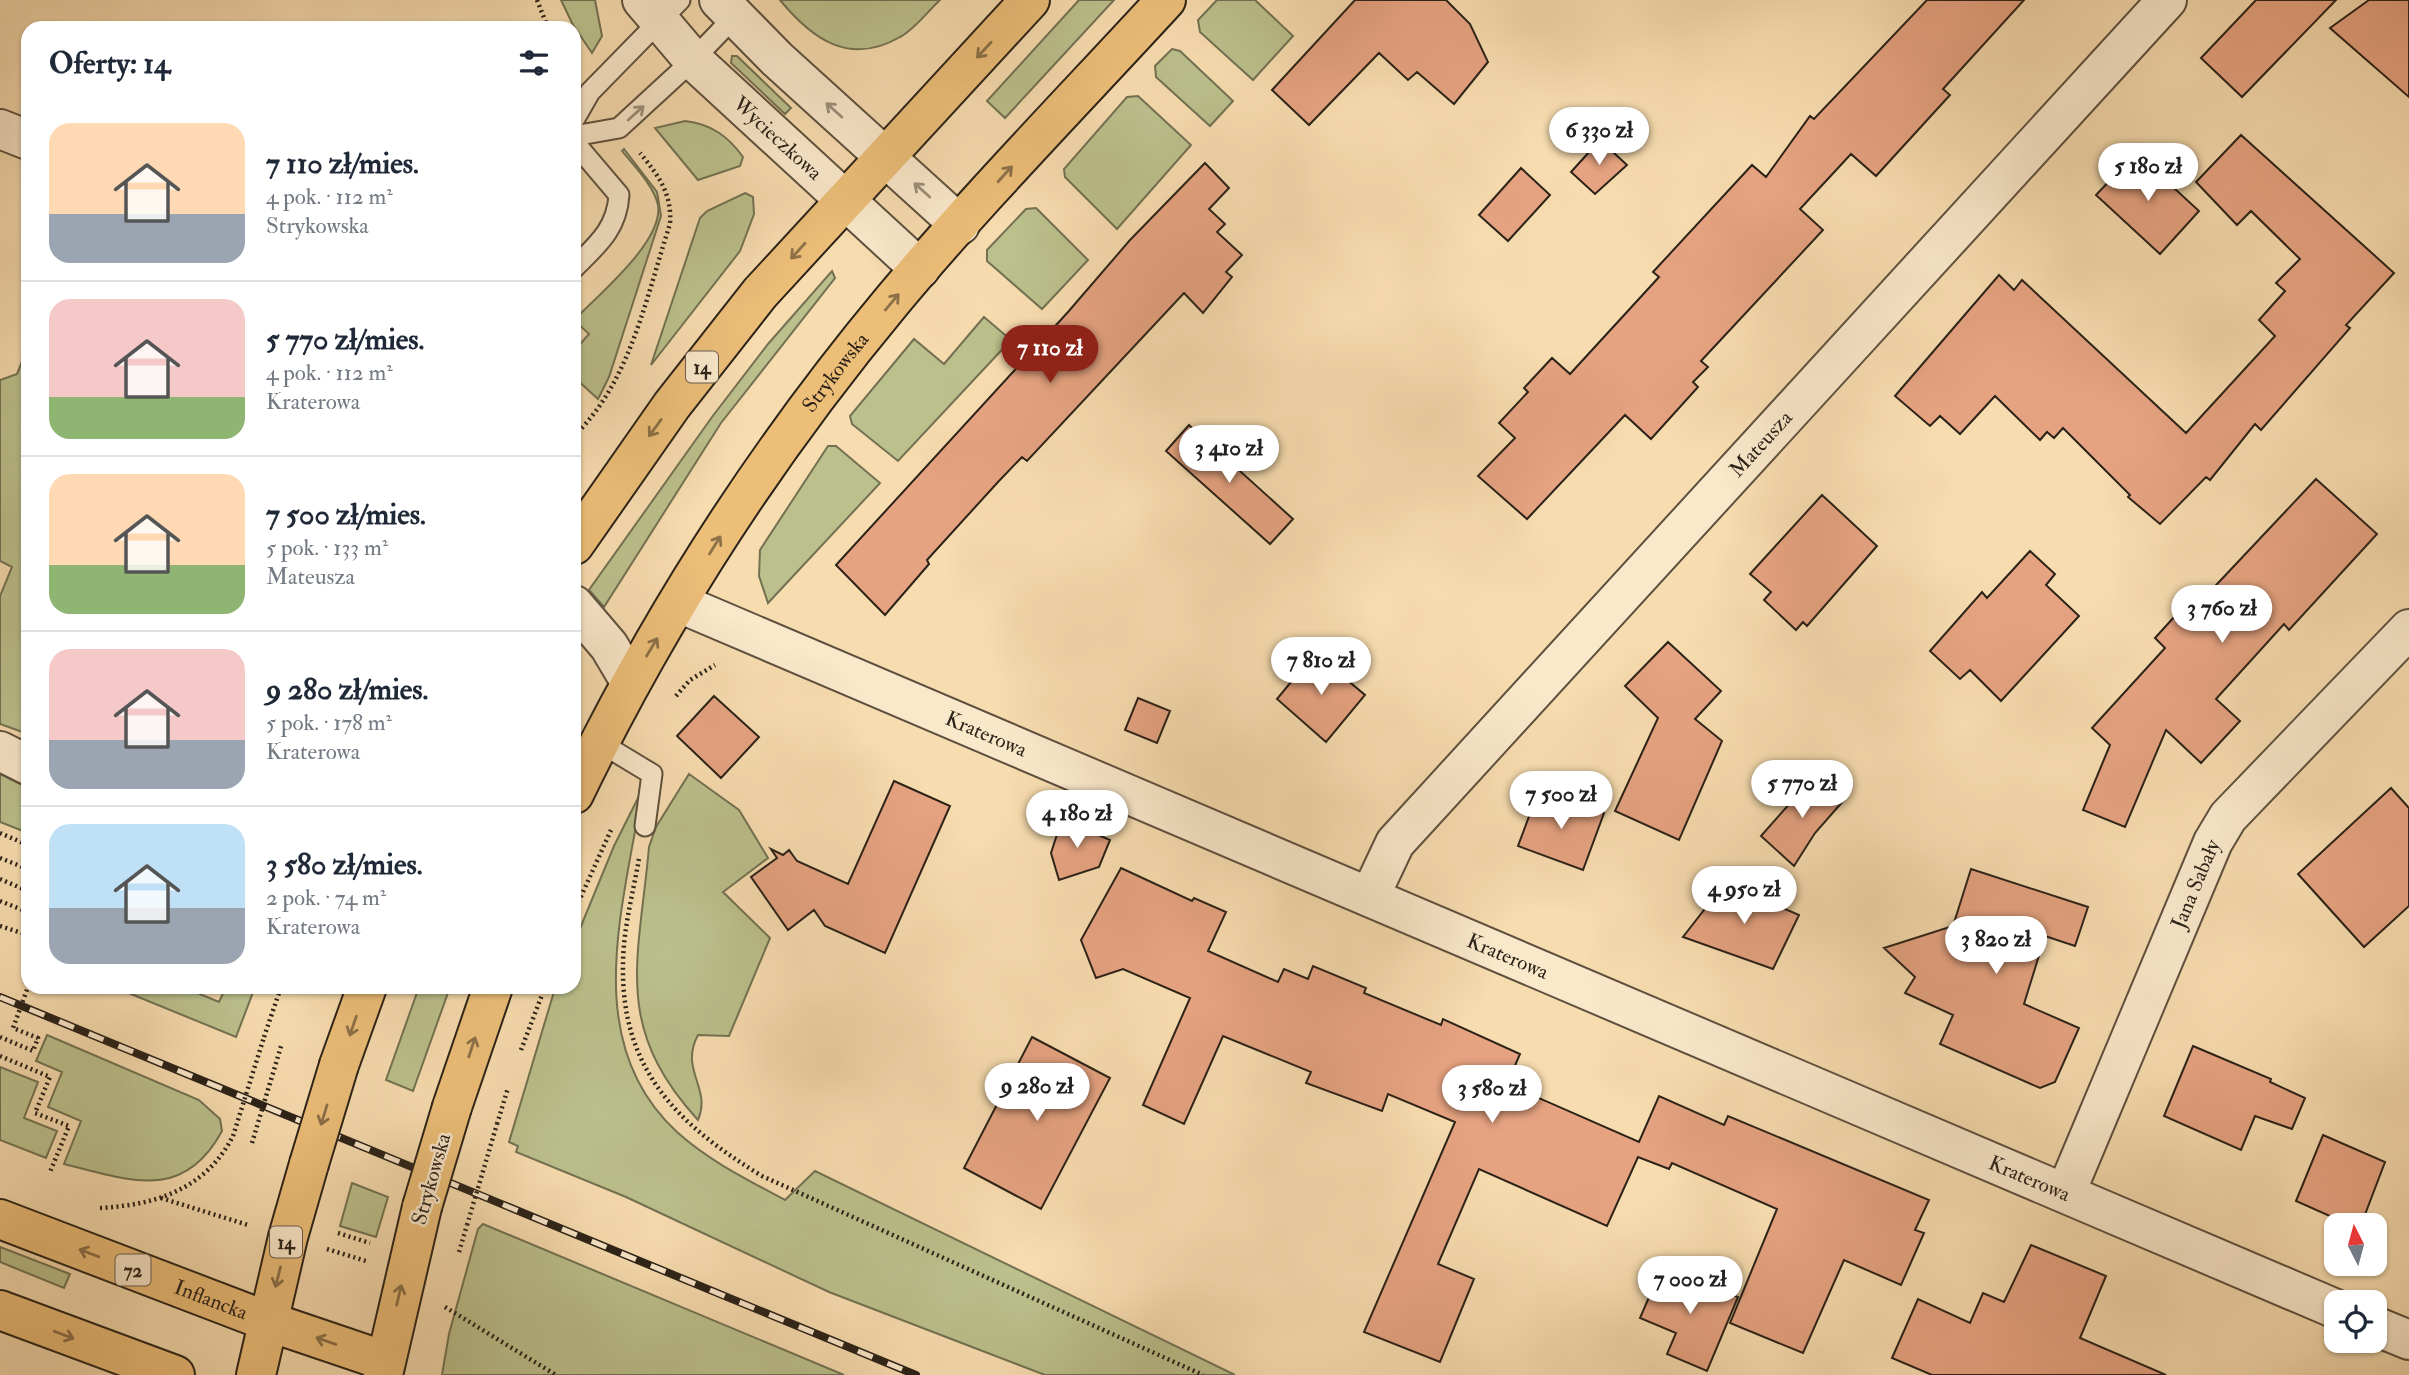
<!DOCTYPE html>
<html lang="pl">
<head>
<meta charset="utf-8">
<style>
	:root { --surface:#fff; --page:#f2f2f3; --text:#1f2937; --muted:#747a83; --line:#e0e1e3; --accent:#8f2418 }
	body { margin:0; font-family:"IM FELL Double Pica",serif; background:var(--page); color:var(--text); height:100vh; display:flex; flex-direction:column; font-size:26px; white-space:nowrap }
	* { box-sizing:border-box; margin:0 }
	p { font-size:23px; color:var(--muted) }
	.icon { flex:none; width:38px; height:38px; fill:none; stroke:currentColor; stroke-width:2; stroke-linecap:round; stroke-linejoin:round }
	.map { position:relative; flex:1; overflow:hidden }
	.details { position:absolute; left:21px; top:21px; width:560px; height:973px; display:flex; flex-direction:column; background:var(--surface); border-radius:21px; box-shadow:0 2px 5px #0004 }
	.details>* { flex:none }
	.needle { width:46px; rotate:354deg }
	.controls { position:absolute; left:2324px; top:1213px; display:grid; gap:14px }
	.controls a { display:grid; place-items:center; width:63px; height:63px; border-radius:14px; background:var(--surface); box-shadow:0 2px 5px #0004; font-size:35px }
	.price { position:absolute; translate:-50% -60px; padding:0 16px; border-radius:24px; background:#fff; color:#222; font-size:23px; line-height:46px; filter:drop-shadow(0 2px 4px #0008) }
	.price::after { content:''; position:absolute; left:50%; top:42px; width:21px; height:16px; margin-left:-10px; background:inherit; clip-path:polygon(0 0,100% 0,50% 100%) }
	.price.on { background:var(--accent); color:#fff }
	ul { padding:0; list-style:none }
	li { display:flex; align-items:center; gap:21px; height:175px; padding:0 28px }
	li+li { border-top:2px solid var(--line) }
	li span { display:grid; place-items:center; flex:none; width:196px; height:140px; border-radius:21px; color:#555 }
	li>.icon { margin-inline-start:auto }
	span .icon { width:84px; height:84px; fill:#fffc; stroke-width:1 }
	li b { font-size:30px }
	h2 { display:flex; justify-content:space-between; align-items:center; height:84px; padding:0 28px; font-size:30px }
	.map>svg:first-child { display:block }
	.green { fill:#bbc08c; stroke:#737152; stroke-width:2 }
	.building { fill:#e6a381; stroke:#2b2218; stroke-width:2 }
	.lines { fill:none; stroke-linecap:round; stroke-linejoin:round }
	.service-casing { stroke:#5e503e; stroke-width:23 }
	.minor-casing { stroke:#5e503e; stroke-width:42 }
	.tertiary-casing { stroke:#5e503e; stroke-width:42 }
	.primary-casing { stroke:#2b2218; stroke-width:42 }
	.path { stroke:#2b2218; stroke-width:4.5; stroke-dasharray:2 3.5; stroke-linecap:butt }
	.service { stroke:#fae8cb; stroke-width:19 }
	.minor { stroke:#fae8cb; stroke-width:38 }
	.tertiary { stroke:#fae8cb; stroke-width:38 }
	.primary { stroke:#ecbe78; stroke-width:38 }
	.rail-casing { stroke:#2b2218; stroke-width:8 }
	.rail { stroke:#fae8cb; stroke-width:5; stroke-dasharray:16; stroke-linecap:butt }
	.primary-bridge-casing { stroke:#2b2218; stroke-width:42; stroke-linecap:butt }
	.path-bridge { stroke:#2b2218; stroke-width:4.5; stroke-dasharray:2 3.5; stroke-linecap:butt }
	.primary-bridge { stroke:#ecbe78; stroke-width:38 }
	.oneway { stroke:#8c7048 }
	.oneway2 { stroke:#9d8f7a }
	.labels { text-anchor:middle; stroke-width:5; stroke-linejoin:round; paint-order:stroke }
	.shield { fill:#fae8cb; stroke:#695d4e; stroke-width:2 }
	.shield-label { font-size:19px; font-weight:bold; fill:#2b2218 }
	.street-label { font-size:21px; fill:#2b2218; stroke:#fae8cb }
</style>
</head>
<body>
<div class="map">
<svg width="2409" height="1375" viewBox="0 0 2409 1375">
	<rect width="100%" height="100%" fill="#f7dcaf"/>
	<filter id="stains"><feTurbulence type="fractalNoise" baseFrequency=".00286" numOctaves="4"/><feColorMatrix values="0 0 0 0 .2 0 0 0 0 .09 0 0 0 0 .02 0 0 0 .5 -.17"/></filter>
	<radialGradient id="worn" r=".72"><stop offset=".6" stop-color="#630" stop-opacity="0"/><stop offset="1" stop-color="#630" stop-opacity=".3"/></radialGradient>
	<!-- green -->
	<path class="green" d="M 561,0 L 595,0 L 602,36 L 592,53 L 573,25 Z
		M 780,0 L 940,0 C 927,12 915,29 900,37 C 850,66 813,40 780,0 Z
		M 1079,0 L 1114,0 L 1005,118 L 987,101 Z
		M 1217,0 L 1255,0 L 1293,36 L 1253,80 L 1200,32 L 1198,20 Z
		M 1172,49 L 1180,51 L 1233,101 L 1210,126 L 1156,77 L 1155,66 Z
		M 732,56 L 737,56 L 791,108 L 785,114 L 731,63 Z
		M 1138,96 L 1191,145 L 1117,229 L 1065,177 L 1064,169 L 1127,97 Z
		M 685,121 C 711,124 728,136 743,157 L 740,166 L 698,180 L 655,128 Z
		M 624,149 L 657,192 L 661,216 L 609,377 L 598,399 L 574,377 L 574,351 L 589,334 L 574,320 C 598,295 664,241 658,205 C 654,186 634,166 622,151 Z
		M 745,193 L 753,197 L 754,214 L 740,251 L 651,365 L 700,218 L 707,211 Z
		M 1036,208 L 1088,260 L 1042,309 L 987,261 L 987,250 L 1026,209 Z
		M 832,271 L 835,278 L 721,423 L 604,607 L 589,590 L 712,417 L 768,344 Z
		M 984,317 L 1011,340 L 898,461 L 852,424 L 850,416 L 914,339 L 944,364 Z
		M 28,347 L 28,734 L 0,724 L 0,596 L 12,567 L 0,561 L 0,380 L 17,374 Z
		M 828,446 L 836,446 L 880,483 L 768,603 L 759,576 L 760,550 Z
		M 0,774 L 28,788 L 28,833 L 0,822 Z
		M 689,774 L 739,810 L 768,858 L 723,892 L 770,938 L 729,1036 L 698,1035 C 679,1070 712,1088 698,1120 C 612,1026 639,960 649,847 L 656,827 Z
		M 642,790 C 625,904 578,1041 677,1132 C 709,1161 748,1180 785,1200 L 815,1171 L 1235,1375 L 1045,1375 L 829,1292 L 626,1197 L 516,1152 L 518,1146 L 509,1142 L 553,995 L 556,987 L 574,987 L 574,943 L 614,846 Z
		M 114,987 L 183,987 L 219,1002 L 226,987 L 255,987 L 236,1037 Z
		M 419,987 L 450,987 L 413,1091 L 386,1080 Z
		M 47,1035 L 199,1100 L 220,1119 L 222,1131 C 183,1203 129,1180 64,1164 L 81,1121 L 48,1107 L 62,1072 L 36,1061 Z
		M 0,1067 L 38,1082 L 24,1118 L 57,1131 L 46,1158 L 0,1140 Z
		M 352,1183 L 388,1197 L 376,1237 L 340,1226 Z
		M 483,1224 L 844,1375 L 442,1375 L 449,1334 L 478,1229 Z
		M 0,1247 L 70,1274 L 64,1288 L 0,1262 Z"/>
	<!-- building -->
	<path class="building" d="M 1355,0 L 1446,0 L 1470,24 L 1488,62 L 1454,104 L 1417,72 L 1408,80 L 1379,53 L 1309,125 L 1272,90 Z
		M 1927,0 L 2024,0 L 1943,89 L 1950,95 L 1876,176 L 1851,154 L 1800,209 L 1823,230 L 1701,361 L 1708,367 L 1693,382 L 1698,387 L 1651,439 L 1625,415 L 1527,519 L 1478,476 L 1515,438 L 1499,423 L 1528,392 L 1524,388 L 1552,358 L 1570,374 L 1659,277 L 1653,272 L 1752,165 L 1766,177 L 1810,116 L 1814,119 Z
		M 2256,0 L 2336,0 L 2242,97 L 2201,58 Z
		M 2369,0 L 2409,0 L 2409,97 L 2330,28 Z
		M 2241,135 L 2394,273 L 2346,325 L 2350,328 L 2261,430 L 2255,424 L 2210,480 L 2206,477 L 2160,524 L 2128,497 L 2130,495 L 2063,428 L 2054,438 L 2047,432 L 2040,440 L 1995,396 L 1960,434 L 1940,416 L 1930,426 L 1895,396 L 1999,275 L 2014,290 L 2022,280 L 2186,433 L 2275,336 L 2259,320 L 2285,291 L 2276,283 L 2300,259 L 2251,211 L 2237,225 L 2196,182 Z
		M 1600,140 L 1627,165 L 1595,194 L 1571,172 Z
		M 2136,153 L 2199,211 L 2160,254 L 2096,195 Z
		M 1205,163 L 1229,188 L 1209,209 L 1225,224 L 1217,232 L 1242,255 L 1226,272 L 1232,277 L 1203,313 L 1184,293 L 1027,461 L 1022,457 L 998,482 L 927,560 L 929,564 L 885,615 L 836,565 L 1068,312 L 1130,240 Z
		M 1521,168 L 1550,195 L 1508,241 L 1479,215 Z
		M 1189,425 L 1293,519 L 1270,544 L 1166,451 Z
		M 2316,479 L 2377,534 L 2289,630 L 2284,624 L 2216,699 L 2240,721 L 2201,763 L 2166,730 L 2125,827 L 2083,810 L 2110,745 L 2092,728 L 2165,648 L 2155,638 L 2195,594 L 2202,600 Z
		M 1822,495 L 1877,546 L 1807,626 L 1803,622 L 1796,630 L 1764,600 L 1771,592 L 1750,574 Z
		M 2030,551 L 2055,574 L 2046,585 L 2079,616 L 2001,701 L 1970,670 L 1960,679 L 1930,651 L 1982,592 L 1987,598 Z
		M 1668,642 L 1721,691 L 1695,719 L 1722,741 L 1679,840 L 1615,811 L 1658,718 L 1625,686 Z
		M 1315,653 L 1365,695 L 1326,742 L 1277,699 Z
		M 714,696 L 759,737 L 721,778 L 677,736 Z
		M 1138,698 L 1170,711 L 1157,743 L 1125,730 Z
		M 1815,775 L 1844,800 L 1815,833 L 1794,866 L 1761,836 Z
		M 894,781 L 950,806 L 885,953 L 825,926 L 814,910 L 788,930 L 751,877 L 777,858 L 771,849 L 783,855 L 789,850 L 797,861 L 848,884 Z
		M 2391,788 L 2409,808 L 2409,906 L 2364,947 L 2298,874 Z
		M 1537,795 L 1569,807 L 1571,802 L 1604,813 L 1583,870 L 1518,846 Z
		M 1062,819 L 1110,840 L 1099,867 L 1059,880 L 1051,853 Z
		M 1121,868 L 1192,901 L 1194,898 L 1226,912 L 1208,951 L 1278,982 L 1284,969 L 1308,979 L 1313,966 L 1366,988 L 1364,993 L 1441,1025 L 1443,1019 L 1520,1054 L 1507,1084 L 1639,1142 L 1659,1096 L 1724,1125 L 1728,1116 L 1929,1200 L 1915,1230 L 1924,1233 L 1901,1285 L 1844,1260 L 1803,1353 L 1730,1323 L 1777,1209 L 1672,1163 L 1669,1169 L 1638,1157 L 1607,1226 L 1479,1169 L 1438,1264 L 1474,1279 L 1440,1362 L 1364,1332 L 1455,1122 L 1388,1094 L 1382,1111 L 1306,1083 L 1311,1072 L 1223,1036 L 1184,1124 L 1143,1105 L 1190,998 L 1123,969 L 1096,978 L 1081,940 Z
		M 1971,869 L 2088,907 L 2075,946 L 2045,936 L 2024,1004 L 2079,1028 L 2055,1082 L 2040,1088 L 1940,1044 L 1953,1015 L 1905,993 L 1915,977 L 1884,948 L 1953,926 Z
		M 1725,883 L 1799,915 L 1773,969 L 1683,937 Z
		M 1032,1037 L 1110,1078 L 1041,1209 L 964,1168 Z
		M 2193,1046 L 2271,1079 L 2270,1082 L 2305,1098 L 2292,1129 L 2255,1116 L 2241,1150 L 2164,1116 Z
		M 2323,1135 L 2385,1162 L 2361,1225 L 2350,1225 L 2296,1201 Z
		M 2031,1245 L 2106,1276 L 2080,1338 L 2166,1375 L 1932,1375 L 1892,1358 L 1918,1299 L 1970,1323 L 1983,1293 L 2004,1302 Z
		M 1662,1267 L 1738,1297 L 1707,1371 L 1667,1354 L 1676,1333 L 1640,1318 Z"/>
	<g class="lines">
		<!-- service casing -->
		<g class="service-casing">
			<path id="service" d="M 574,120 L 590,92 L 680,0
				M 574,136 L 619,128 L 693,60 L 734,17
				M 574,142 L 619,195 C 617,229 597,245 574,268
				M 599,742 L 652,774 L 645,826"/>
		</g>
		<!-- minor casing -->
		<g class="minor-casing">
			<g id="minor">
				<path d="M 0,129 L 28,140"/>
				<path id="s1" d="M 679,603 L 2336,1309"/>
				<path d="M 574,605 L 609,646 L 631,683"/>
				<path d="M 0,751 L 28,765"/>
				<path id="s2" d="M 1370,896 L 1395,843 L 2167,0"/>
				<path id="s3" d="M 2066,1192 L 2213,842 L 2228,817 L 2409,629"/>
				<path d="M 2375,1326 L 2409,1340"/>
			</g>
		</g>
		<!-- tertiary casing -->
		<g class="tertiary-casing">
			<g id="tertiary">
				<path id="s4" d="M 642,0 L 693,60 L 920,269"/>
				<path d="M 719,0 L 777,59 L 960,225"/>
			</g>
		</g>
		<!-- primary casing -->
		<g class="primary-casing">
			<g id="primary">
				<path d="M 574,545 L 672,405 L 760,293 L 1030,0"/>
				<path id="s5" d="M 574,794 C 659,618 767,451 892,301 C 979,197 1074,100 1166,0"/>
				<path d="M 339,1065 L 367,987"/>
				<path d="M 452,1107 L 493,987"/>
				<path id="s6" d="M 0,1219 L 267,1321 L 385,1361"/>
				<path d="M 0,1310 L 175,1375"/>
				<path d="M 256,1375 L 288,1237 L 309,1164"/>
				<path d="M 383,1375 L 422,1207"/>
			</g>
		</g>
		<!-- path -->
		<path class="path" d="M 537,0 L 548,28
			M 574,436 C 631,381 646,297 670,224 C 672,194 659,176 640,153
			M 676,696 L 690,680 L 715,665
			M 0,833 L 28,845
			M 0,858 L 28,869
			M 639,859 C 633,893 623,930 623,965 C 621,1070 678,1125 762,1176 L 1203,1375
			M 0,879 L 28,891
			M 0,901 L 28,912
			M 574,912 L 611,830
			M 0,926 L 28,935
			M 209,987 L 215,990 L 216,987
			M 0,1037 L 33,1051 L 38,1038 L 13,1028 L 28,987
			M 264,1037 L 281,987
			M 521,1050 L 545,987
			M 0,1056 L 50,1077 L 35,1113 L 69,1126 L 50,1172
			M 497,1124 L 508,1088
			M 161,1198 L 248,1225
			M 100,1208 C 156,1205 206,1189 233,1136
			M 338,1233 L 370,1243
			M 327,1249 L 366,1261
			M 459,1252 L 467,1225
			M 445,1307 L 556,1375"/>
		<!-- service -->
		<use href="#service" class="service"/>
		<!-- minor -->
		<use href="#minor" class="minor"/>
		<!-- tertiary -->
		<use href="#tertiary" class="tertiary"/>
		<!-- primary -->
		<use href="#primary" class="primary"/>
		<!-- rail casing -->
		<g class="rail-casing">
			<path id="rail" d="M 0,997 L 916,1375"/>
		</g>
		<!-- rail -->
		<use href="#rail" class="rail"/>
		<!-- primary-bridge casing -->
		<g class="primary-bridge-casing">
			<path id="primary-bridge" d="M 309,1164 L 339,1065
				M 422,1207 L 452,1107"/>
		</g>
		<!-- path-bridge -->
		<path class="path-bridge" d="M 233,1136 L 264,1037
			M 252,1143 L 282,1043
			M 467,1225 L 497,1124"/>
		<!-- primary-bridge -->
		<use href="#primary-bridge" class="primary-bridge"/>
	</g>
	<!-- one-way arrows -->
	<defs><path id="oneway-shaft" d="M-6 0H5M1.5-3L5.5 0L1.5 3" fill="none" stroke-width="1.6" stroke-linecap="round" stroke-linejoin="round" transform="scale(1.75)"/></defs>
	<g class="oneway">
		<use href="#oneway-shaft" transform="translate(984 50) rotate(133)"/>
		<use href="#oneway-shaft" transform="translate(1005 174) rotate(-48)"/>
		<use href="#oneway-shaft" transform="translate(798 251) rotate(132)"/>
		<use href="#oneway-shaft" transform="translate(892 302) rotate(-50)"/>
		<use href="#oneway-shaft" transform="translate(655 428) rotate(126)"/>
		<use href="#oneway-shaft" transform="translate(715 545) rotate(-58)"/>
		<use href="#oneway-shaft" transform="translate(652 647) rotate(-59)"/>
		<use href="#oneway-shaft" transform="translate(353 1026) rotate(109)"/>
		<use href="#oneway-shaft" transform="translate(472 1047) rotate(-72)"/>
		<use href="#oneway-shaft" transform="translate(324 1115) rotate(107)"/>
		<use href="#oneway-shaft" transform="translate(89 1253) rotate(-159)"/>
		<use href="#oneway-shaft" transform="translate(278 1277) rotate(104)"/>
		<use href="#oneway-shaft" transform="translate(399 1295) rotate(-77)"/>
		<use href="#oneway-shaft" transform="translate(64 1335) rotate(21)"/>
		<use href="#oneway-shaft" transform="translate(326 1341) rotate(-161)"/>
	</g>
	<g class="oneway2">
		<use href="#oneway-shaft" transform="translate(834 110) rotate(-138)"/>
		<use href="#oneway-shaft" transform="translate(636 113) rotate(-42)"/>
		<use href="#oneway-shaft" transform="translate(922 190) rotate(-138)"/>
	</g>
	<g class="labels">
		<!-- shield labels -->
		<g class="shield">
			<rect x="686" y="351.5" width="32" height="31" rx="5"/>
			<rect x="270" y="1226.5" width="32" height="31" rx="5"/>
			<rect x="115.5" y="1254.5" width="35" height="31" rx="5"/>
		</g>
		<g class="shield-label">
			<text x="702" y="374">14</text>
			<text x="286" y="1249">14</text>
			<text x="133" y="1277">72</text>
		</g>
		<!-- street labels -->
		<g class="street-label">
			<text dy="7" stroke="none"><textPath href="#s4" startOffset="194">Wycieczkowa</textPath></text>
			<text dy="7" stroke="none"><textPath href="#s5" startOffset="497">Strykowska</textPath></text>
			<text dy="7" stroke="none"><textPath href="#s2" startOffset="600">Mateusza</textPath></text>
			<text dy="7" stroke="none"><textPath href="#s1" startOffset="334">Kraterowa</textPath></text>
			<text dy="7" stroke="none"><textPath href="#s3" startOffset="334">Jana Sabały</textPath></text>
			<text dy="7" stroke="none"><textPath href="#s1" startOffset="901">Kraterowa</textPath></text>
			<text dy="7" stroke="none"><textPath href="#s1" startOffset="1468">Kraterowa</textPath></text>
			<text transform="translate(431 1179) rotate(-74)" y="7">Strykowska</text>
			<text dy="7" stroke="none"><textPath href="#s6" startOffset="226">Inflancka</textPath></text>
		</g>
	</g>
	<rect width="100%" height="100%" filter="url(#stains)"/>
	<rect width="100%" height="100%" fill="url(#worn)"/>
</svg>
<div class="controls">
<a><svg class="needle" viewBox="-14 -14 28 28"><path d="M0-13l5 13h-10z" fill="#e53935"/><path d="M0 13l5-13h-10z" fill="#747a83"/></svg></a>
<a><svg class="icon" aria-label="locate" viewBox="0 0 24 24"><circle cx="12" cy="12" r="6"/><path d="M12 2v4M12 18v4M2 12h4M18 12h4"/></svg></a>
</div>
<b class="price" style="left:1599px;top:167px">6 330 zł</b>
<b class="price" style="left:2148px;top:203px">5 180 zł</b>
<b class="price on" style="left:1050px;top:385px">7 110 zł</b>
<b class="price" style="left:1229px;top:485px">3 410 zł</b>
<b class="price" style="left:2222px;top:645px">3 760 zł</b>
<b class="price" style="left:1321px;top:697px">7 810 zł</b>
<b class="price" style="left:1802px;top:820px">5 770 zł</b>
<b class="price" style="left:1561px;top:831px">7 500 zł</b>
<b class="price" style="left:1077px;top:850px">4 180 zł</b>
<b class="price" style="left:1744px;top:926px">4 950 zł</b>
<b class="price" style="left:1996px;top:976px">3 820 zł</b>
<b class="price" style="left:1037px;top:1123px">9 280 zł</b>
<b class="price" style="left:1492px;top:1125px">3 580 zł</b>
<b class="price" style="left:1690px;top:1316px">7 000 zł</b>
<section class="details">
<h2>Oferty: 14<svg class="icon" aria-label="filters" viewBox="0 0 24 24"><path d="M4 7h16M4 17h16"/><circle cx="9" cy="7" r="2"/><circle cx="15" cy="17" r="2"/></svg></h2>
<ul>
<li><span style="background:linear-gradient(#ffd9b3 65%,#9aa5b1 0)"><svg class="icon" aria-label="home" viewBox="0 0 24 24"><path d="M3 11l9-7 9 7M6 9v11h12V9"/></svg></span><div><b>7 110 zł/mies.</b><p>4 pok. · 112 m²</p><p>Strykowska</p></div></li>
<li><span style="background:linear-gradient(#f6c9c9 70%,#8fb573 0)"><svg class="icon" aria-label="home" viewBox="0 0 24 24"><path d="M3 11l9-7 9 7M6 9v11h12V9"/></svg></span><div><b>5 770 zł/mies.</b><p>4 pok. · 112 m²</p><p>Kraterowa</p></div></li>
<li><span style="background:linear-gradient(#ffd9b3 65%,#8fb573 0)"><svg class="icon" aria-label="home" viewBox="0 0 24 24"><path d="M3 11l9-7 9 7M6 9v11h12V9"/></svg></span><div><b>7 500 zł/mies.</b><p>5 pok. · 133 m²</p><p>Mateusza</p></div></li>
<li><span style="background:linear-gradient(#f6c9c9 65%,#9aa5b1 0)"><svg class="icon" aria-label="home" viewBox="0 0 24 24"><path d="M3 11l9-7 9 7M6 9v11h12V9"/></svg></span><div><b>9 280 zł/mies.</b><p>5 pok. · 178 m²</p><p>Kraterowa</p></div></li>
<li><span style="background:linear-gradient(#bfe0f5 60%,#9aa5b1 0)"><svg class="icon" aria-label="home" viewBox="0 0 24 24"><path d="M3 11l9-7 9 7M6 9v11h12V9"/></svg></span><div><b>3 580 zł/mies.</b><p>2 pok. · 74 m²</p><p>Kraterowa</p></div></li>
</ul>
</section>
</div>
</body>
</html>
